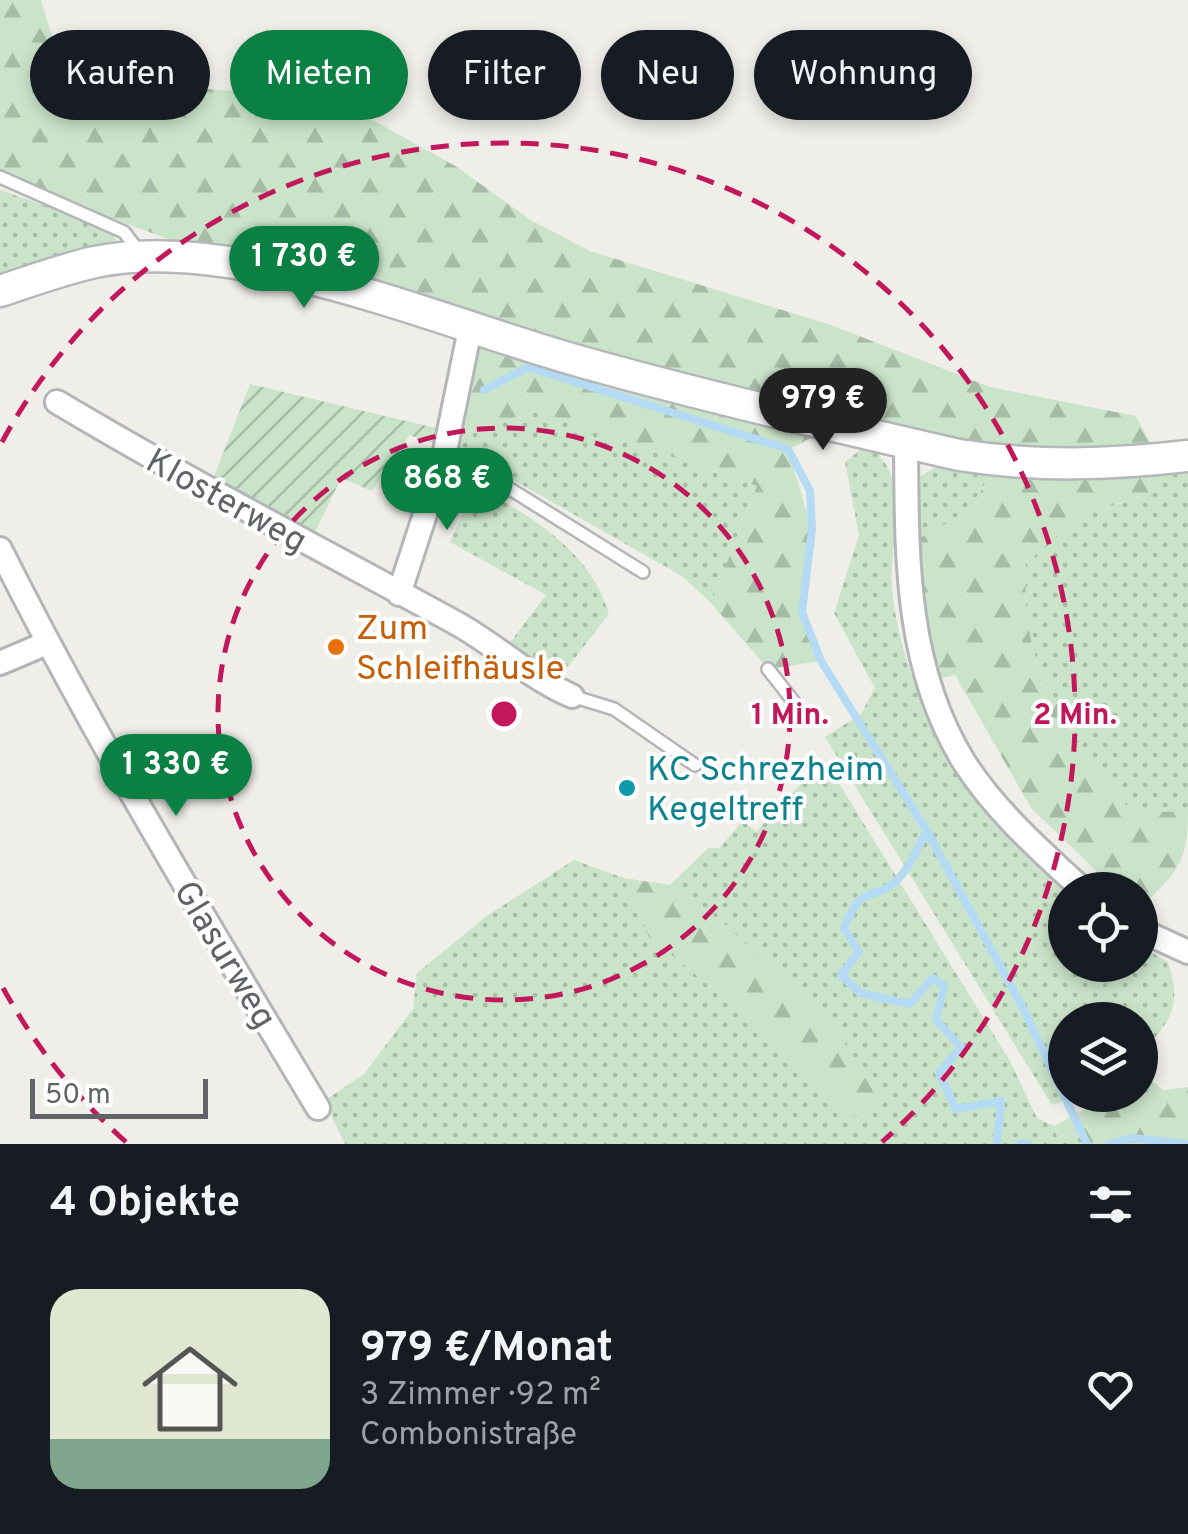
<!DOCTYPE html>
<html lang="de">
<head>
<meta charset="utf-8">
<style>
	:root { --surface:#171b24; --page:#242831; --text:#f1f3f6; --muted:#9ea1a6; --accent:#0b8043 }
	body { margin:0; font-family:Overpass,sans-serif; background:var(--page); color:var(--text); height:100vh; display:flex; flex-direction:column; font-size:38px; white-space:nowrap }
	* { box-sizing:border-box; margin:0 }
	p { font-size:32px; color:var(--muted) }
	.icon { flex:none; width:55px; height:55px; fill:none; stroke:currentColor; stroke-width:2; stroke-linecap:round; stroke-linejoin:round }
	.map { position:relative; height:1144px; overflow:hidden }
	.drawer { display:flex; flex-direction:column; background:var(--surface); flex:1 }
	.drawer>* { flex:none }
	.hud { position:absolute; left:30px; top:30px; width:1130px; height:90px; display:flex; gap:20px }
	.tools { position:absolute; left:1048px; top:872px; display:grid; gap:20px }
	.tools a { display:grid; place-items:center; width:110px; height:110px; border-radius:50%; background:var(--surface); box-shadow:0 5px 15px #0003; font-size:50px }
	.scale { position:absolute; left:30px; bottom:25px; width:178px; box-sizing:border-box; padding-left:10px; border:5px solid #606367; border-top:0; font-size:28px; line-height:35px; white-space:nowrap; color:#606367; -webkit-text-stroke:8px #fff; paint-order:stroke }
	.price { position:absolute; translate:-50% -85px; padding:0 22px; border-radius:35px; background:var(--accent); color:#fff; font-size:32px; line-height:65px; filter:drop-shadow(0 2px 5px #0008) }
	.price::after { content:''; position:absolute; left:50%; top:60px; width:30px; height:22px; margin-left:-15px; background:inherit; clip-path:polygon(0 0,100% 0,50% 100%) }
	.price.on { background:#222; color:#fff }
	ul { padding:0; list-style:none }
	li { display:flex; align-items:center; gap:30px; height:250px; padding:0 50px }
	li span { display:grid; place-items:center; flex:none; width:280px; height:200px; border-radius:30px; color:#555 }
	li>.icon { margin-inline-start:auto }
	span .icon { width:120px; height:120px; fill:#fffc; stroke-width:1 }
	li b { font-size:42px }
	h2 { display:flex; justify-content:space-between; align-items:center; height:120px; padding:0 50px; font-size:42px }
	.pill { padding:0 35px; border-radius:45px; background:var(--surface); box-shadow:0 5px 15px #0003; font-size:35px; line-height:90px }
	.pill.on { background:var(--accent); color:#fff }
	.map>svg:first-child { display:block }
	.grass { fill:url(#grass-dots) }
	.forest { fill:url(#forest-firs) }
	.garden { fill:url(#garden-furrows) }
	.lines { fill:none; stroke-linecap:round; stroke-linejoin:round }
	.stream { stroke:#b5dbf4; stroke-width:8 }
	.service-casing { stroke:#b4b5b9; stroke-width:16 }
	.minor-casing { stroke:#b4b5b9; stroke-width:28 }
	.secondary-casing { stroke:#b5b7bb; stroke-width:35 }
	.service { stroke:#fff; stroke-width:11 }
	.minor { stroke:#fff; stroke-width:22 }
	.secondary { stroke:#fff; stroke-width:30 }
	.ring { fill:none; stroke:#c2185b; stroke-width:5; stroke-dasharray:18 12 }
	.food-dot { fill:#e8710a; stroke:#fff; stroke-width:4 }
	.culture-dot { fill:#0f9aa8; stroke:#fff; stroke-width:4 }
	.labels { text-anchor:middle; stroke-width:8; stroke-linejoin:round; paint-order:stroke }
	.street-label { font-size:35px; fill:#606367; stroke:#fff }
	.food-label { font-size:35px; fill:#c56008; stroke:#fff; text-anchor:start }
	.culture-label { font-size:35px; fill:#0d838f; stroke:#fff; text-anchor:start }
	.centre { fill:#c2185b; stroke:#fff; stroke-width:5 }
	.ring-label { font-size:30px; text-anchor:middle; font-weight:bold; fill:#c2185b; stroke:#fff; stroke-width:8; stroke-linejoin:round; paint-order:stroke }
</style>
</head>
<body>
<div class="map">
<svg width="1188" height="1144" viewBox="0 0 1188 1144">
	<defs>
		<pattern id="grass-dots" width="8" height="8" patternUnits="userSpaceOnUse" patternTransform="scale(2.5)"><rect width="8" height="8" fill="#cae4c9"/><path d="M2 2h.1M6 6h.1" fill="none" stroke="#a7bca7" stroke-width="1.8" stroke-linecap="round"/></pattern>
		<pattern id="forest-firs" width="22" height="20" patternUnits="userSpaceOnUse" patternTransform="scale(2.5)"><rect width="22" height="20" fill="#cae4c9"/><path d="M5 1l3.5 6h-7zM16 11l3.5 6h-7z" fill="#a7bca7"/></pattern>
		<pattern id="garden-furrows" width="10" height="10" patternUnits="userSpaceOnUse" patternTransform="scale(2.5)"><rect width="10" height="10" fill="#cae4c9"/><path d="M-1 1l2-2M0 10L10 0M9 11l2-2" fill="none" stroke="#a7bca7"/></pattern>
	</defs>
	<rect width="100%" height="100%" fill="#f0eee9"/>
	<!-- grass -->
	<path class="grass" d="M 0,190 L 104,226 L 116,239 L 113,248 L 0,276 Z
		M 538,411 L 757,486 L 711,603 L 682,576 L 457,448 L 458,435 Z
		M 870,442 C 877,452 886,463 891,474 C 904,509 889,552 892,588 C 903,708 980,813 1065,893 L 1065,965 L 1140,965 L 1140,946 L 1168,962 C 1183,1009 1170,1020 1140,1055 L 1140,1020 L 1065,1020 L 1065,1095 L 1080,1095 L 1052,1105 L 825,737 L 861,714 L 875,688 L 834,613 L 859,535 L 845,462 Z
		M 945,461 L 991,472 L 971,510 L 917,540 L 918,478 Z
		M 1188,462 L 1188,811 L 1133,814 C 1090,763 1034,686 1027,618 C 1025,600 1026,581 1026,563 L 1079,516 L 1148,494 L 1152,468 Z
		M 476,484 C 531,518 590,549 609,614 L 558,680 L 509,644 L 546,595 L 450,542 Z
		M 824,759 L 1010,1061 L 1037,1118 L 1054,1126 L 1057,1136 L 1088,1144 L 345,1144 L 324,1101 L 364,1074 L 413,1009 L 417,973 L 488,915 L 574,860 L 624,878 L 649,937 L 775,1038 L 853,1116 L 726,925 L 670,885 L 708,848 L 719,848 L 743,821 L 756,832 Z"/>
	<!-- forest -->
	<path class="forest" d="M 0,0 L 41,0 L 53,39 L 66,42 L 112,81 L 317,98 L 376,122 L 457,167 L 529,219 L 590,251 L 831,325 L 990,387 L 1136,416 L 1156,453 L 1021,457 L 908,435 L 393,297 L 362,271 L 171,240 L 0,177 Z
		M 470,329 L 835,425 L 788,450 L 812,529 L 802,612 L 821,661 L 768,669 L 711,603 L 757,486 L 538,411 L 458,435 Z
		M 1152,468 L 1148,494 L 1079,516 L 1026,563 C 1026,581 1025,600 1027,618 C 1035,686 1090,763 1133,813 L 1188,811 C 1188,864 1176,873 1140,908 L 1140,890 L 1116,890 L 1031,808 L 955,675 L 927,681 L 907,545 L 971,510 L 991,472 Z
		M 624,878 L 670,885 L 726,925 L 832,1025 L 882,1097 L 872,1112 L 853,1117 L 775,1038 L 649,937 Z
		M 1140,1071 L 1163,1090 L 1188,1087 L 1188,1144 L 1088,1144 L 1057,1136 L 1054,1126 L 1111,1095 L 1140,1095 Z"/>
	<!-- garden -->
	<path class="garden" d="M 250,384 L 440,429 L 437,444 L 409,435 L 372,491 L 341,478 L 310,543 L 210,487 Z"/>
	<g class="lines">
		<!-- stream -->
		<path class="stream" d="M 484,390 L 528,367 L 788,449 L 810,491 L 812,529 L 802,612 L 821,661 L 927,831 C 918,846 909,870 896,881 C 872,903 863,881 844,928 L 859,952 L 841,975 L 860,993 L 910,1004 L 933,978 L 944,986 L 936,1020 L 961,1047 L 939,1073 L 956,1109 L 1001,1101 L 997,1144
			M 927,831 L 1021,1004 L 1087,1144
			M 1019,1144 L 1028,1144
			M 1109,1144 L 1132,1138 L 1188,1144"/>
		<!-- service casing -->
		<g class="service-casing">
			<path id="service" d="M 0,177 L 124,232 L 141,254
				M 444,456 L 491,477 L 643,572
				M 768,669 L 808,720
				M 572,696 L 614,709 L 695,765"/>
		</g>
		<!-- minor casing -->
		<g class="minor-casing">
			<path id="minor" d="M 57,402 C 188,480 322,550 456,623 C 496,645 530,678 572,696
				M 906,443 C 907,553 904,665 964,762 C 995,811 1041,851 1083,890
				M 0,549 C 96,741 208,924 318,1108
				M 399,594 L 444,456 L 470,329
				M 0,663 L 47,643
				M 1140,930 L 1188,952"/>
		</g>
		<!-- secondary casing -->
		<g class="secondary-casing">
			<path id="secondary" d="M 0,291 C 31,281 63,269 95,262 C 237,232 444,324 582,362 C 707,397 833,426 959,455 C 1036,467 1110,465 1188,456"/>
		</g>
		<!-- service -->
		<use href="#service" class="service"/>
		<!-- minor -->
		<use href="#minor" class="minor"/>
		<!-- secondary -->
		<use href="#secondary" class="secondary"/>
	</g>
	<!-- distance rings -->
	<g class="ring">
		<circle cx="504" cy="714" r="286"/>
		<path d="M126 1142A571 571 0 0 1 2 986M2 442A571 571 0 1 1 882 1142"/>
	</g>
	<!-- markers -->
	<circle class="food-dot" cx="336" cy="647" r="10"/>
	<circle class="culture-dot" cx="627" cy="788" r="10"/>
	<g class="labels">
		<!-- street labels -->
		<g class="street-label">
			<text transform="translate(227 500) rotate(29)" y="12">Klosterweg</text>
			<text transform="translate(226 954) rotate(59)" y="12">Glasurweg</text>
		</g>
		<!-- food labels -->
		<g class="food-label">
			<text x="356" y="639">Zum<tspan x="356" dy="40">Schleifhäusle</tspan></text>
		</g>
		<!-- culture labels -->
		<g class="culture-label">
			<text x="647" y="780">KC Schrezheim<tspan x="647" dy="40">Kegeltreff</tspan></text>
		</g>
	</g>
	<circle cx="504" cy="714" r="15" class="centre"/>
	<g class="ring-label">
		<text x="790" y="724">1 Min.</text>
		<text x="1075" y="724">2 Min.</text>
	</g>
</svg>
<div class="tools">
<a><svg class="icon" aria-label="locate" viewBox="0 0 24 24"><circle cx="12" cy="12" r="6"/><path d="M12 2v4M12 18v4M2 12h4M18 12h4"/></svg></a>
<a><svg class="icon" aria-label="layers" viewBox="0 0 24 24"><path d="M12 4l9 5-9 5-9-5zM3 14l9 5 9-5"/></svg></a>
</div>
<div class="scale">50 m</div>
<b class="price" style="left:304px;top:311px">1 730 €</b>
<b class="price on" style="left:823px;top:453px">979 €</b>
<b class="price" style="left:447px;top:533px">868 €</b>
<b class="price" style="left:176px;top:819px">1 330 €</b>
<div class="hud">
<a class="pill">Kaufen</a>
<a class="pill on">Mieten</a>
<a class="pill">Filter</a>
<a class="pill">Neu</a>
<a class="pill">Wohnung</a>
</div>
</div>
<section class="drawer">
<h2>4 Objekte<svg class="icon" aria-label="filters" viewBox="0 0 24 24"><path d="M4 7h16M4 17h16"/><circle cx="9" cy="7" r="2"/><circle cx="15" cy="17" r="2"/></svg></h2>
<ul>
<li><span style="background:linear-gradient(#dfe7d0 75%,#7fa58c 0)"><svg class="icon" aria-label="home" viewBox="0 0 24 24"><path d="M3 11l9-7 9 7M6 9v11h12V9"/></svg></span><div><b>979 €/Monat</b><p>3 Zimmer · 92 m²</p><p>Combonistraße</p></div><svg class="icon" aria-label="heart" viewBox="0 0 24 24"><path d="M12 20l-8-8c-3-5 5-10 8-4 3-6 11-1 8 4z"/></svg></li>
</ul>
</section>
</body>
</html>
